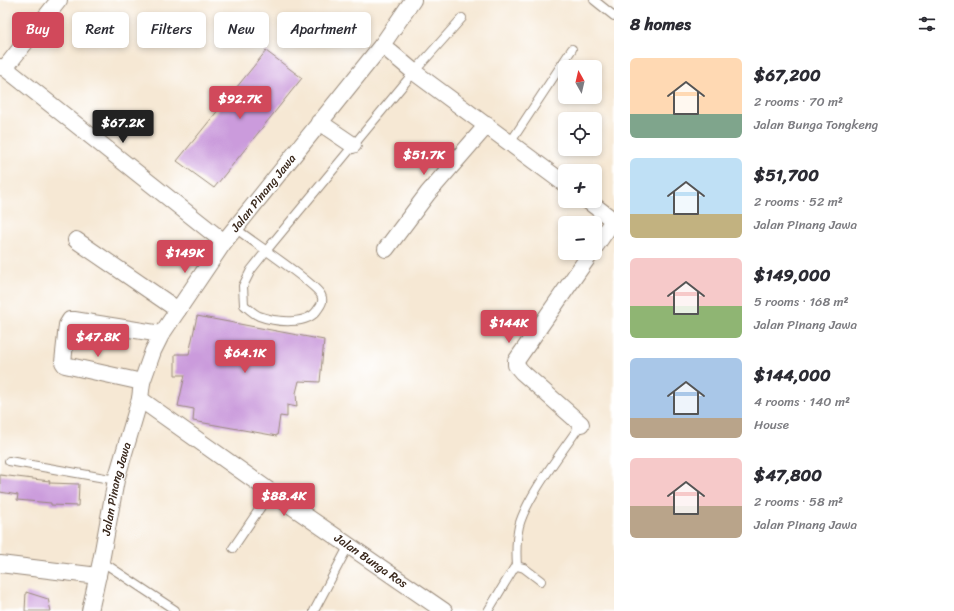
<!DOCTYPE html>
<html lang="en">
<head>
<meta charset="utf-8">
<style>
	:root { --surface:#fff; --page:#f7f7f7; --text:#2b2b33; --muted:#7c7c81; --accent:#d1495b }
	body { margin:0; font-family:Sriracha,sans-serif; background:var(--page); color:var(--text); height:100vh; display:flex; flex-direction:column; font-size:15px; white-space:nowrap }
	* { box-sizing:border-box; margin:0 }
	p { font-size:13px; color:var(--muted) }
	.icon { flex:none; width:22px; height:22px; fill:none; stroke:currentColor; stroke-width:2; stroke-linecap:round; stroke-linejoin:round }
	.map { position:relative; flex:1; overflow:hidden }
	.details { display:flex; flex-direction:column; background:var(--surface); width:340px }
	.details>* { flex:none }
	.top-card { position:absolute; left:12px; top:12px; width:380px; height:36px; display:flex; gap:8px }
	.needle { width:26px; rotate:352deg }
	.controls { position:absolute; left:558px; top:60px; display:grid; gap:8px }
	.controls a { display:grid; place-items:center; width:44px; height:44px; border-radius:6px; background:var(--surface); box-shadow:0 2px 6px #0003; font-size:20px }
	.price { position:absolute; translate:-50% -34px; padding:0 9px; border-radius:4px; background:var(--accent); color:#fff; font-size:13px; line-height:26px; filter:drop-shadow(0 1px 2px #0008) }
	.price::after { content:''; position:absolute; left:50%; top:24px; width:12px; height:9px; margin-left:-6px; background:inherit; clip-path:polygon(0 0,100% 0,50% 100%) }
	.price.active { background:#222; color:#fff }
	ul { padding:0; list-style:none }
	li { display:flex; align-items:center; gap:12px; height:100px; padding:0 16px }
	li span { display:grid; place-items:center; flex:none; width:112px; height:80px; border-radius:6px; color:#555 }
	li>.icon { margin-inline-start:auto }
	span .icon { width:48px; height:48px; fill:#fffc; stroke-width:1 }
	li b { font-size:17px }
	h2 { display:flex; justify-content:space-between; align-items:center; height:48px; padding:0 16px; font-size:17px }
	.pill { padding:0 14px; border-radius:6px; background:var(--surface); box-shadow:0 2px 6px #0003; font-size:14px; line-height:36px }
	.pill.active { background:var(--accent); color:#fff }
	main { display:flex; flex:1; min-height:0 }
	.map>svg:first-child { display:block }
	.building { fill:#cb9bdc }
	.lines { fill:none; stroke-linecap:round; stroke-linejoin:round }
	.lane-casing { stroke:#988979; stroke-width:10 }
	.street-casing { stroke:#988979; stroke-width:18 }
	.lane { stroke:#fff; stroke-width:8 }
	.street { stroke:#fff; stroke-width:16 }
	.labels { text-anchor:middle; stroke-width:3; stroke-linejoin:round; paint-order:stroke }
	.street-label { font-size:12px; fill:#3b2a1e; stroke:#fff }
</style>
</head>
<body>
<main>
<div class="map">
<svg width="614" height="611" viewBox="0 0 614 611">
	<rect width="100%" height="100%" fill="#fff"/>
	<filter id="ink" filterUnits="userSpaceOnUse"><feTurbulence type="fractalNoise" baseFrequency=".025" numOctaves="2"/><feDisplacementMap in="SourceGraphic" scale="8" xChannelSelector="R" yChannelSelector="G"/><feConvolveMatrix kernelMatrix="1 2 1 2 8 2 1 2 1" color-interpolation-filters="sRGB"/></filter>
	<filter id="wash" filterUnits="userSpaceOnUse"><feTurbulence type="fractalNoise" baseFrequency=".012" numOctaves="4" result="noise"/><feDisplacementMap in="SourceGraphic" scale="16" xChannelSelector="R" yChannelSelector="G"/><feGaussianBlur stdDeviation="0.9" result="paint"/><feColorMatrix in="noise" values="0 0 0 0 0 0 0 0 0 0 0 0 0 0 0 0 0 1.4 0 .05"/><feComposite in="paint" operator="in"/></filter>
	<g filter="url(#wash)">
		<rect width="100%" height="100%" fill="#f6e8d4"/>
		<g id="blocks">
			<!-- building -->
			<path class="building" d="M 266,51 L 302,78 L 214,188 L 177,161 Z
				M 197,316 L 324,340 L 320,382 L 299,381 L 296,393 L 297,407 L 287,405 L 287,417 L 280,416 L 277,436 L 193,421 L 194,409 L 178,406 L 185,375 L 175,375 L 175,354 L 189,354 Z
				M 0,475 L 50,481 L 49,483 L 79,484 L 78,506 L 51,505 L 51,503 L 17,500 L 18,495 L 0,492 Z
				M 26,592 L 48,599 L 51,611 L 25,611 Z"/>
		</g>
	</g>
	<g filter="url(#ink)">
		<use href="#blocks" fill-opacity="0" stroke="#988979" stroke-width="1"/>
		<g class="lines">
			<!-- lane casing -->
			<g class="lane-casing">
				<path id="lane" d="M 594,0 L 614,16
					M 510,143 L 572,49
					M 235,228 C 250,240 315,283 321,295 C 324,301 321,305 318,309 C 308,326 275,322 259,316 C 254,314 249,309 244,305 L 243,286 L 251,270 L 266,251 L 414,72 L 462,18
					M 9,461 L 116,480
					M 233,548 L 271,492
					M 101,561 L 175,610
					M 517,566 C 516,552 516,540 519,526 C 527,496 563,451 581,424
					M 517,566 L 524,568 L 541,581
					M 314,611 L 349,545
					M 488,611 L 514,568 L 517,566"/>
			</g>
			<!-- street casing -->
			<g class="street-casing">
				<g id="street">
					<path d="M 382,45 L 414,72 L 565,184"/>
					<path d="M 0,67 L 5,68 L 224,242"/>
					<path d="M 5,68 L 59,0"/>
					<path d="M 319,122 L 353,145"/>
					<path d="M 588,201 L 613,220"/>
					<path d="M 76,240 L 178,310"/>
					<path d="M 595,247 L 614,219"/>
					<path d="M 386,249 L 428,193 L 487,125"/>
					<path d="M 142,382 L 65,365 L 63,362 L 67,325 L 70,320 L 74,320 L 161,334"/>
					<path id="s1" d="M 140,399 L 271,492 L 444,611"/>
					<path d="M 581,424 L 522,372 L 516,365 L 516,361 L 591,253"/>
					<path d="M 0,564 L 98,576"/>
					<path id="s2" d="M 90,611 L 101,561 L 116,480 L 140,399 L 142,382 L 153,351 L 161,335 L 224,242 L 382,45 L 413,0"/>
				</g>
			</g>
			<!-- lane -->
			<use href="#lane" class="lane"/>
			<!-- street -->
			<use href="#street" class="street"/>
		</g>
	</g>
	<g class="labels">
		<!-- street labels -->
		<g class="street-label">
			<text dy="4" stroke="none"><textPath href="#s2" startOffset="461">Jalan Pinang Jawa</textPath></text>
			<text dy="4" stroke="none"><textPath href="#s2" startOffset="125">Jalan Pinang Jawa</textPath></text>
			<text dy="4" stroke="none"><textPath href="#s1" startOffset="282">Jalan Bunga Ros</textPath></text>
		</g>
	</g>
</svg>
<div class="controls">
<a><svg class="needle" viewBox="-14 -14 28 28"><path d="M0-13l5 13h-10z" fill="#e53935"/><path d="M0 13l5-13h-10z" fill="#7c7c81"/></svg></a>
<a><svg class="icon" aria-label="locate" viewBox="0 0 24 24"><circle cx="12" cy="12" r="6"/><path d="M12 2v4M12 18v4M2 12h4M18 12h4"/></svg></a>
<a>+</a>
<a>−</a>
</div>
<b class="price" style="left:240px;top:120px">$92.7K</b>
<b class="price active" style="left:123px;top:144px">$67.2K</b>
<b class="price" style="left:424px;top:176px">$51.7K</b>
<b class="price" style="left:185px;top:274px">$149K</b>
<b class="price" style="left:509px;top:344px">$144K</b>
<b class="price" style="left:98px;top:358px">$47.8K</b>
<b class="price" style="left:245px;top:374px">$64.1K</b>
<b class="price" style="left:284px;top:517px">$88.4K</b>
<div class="top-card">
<a class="pill active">Buy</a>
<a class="pill">Rent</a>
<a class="pill">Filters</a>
<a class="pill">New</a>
<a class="pill">Apartment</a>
</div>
</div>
<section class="details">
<h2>8 homes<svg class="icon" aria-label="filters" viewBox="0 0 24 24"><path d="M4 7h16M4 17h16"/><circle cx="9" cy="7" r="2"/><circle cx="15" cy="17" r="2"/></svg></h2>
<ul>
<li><span style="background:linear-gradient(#ffd9b3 70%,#7fa58c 0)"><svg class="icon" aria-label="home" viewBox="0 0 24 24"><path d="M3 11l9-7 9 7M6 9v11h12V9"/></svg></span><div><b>$67,200</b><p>2 rooms · 70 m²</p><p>Jalan Bunga Tongkeng</p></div></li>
<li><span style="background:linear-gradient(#bfe0f5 70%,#c2b280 0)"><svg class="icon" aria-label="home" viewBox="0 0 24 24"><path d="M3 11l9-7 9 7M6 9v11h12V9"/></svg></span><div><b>$51,700</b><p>2 rooms · 52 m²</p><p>Jalan Pinang Jawa</p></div></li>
<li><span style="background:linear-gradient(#f6c9c9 60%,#8fb573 0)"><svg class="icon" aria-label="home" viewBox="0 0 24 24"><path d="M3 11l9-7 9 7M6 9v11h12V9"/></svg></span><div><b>$149,000</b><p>5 rooms · 168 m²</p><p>Jalan Pinang Jawa</p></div></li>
<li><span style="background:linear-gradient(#a9c7e8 75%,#b9a48a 0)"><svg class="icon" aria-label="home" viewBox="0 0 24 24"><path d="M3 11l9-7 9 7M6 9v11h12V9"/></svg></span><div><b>$144,000</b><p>4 rooms · 140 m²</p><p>House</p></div></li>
<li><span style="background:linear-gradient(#f6c9c9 60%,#b9a48a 0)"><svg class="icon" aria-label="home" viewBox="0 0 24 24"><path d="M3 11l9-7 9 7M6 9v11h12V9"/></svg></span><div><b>$47,800</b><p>2 rooms · 58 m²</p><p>Jalan Pinang Jawa</p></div></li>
</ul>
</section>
</main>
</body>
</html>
